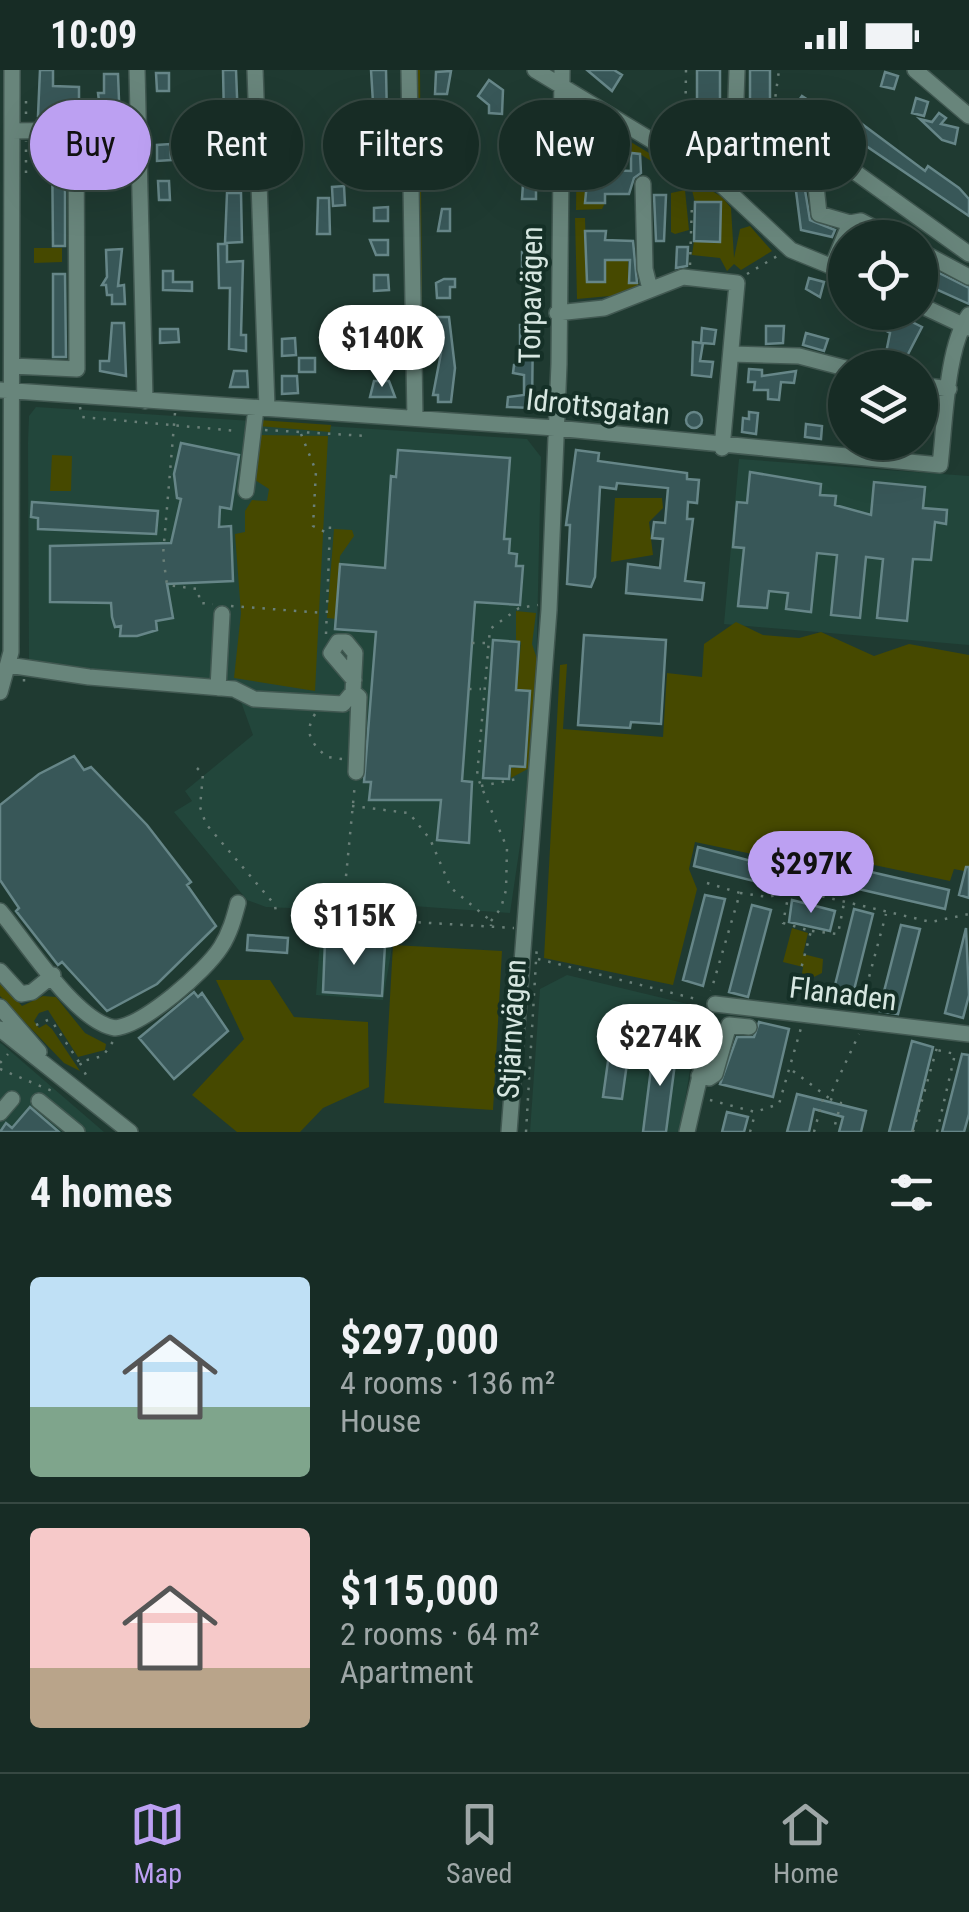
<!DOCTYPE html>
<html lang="en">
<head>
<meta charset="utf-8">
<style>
	:root { --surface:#172c25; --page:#20342d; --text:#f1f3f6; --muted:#9ea7a7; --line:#364842; --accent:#bca0f2 }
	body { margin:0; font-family:"Roboto Condensed",sans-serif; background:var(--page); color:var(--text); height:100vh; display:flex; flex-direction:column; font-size:38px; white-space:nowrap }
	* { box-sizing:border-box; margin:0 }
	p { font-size:32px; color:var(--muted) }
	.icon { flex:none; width:55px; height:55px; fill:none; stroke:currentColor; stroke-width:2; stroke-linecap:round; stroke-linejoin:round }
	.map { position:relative; height:1062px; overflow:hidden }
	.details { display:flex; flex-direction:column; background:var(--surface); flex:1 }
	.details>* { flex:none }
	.hud { position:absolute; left:30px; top:30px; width:910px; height:90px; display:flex; gap:20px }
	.controls { position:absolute; left:828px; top:150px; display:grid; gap:20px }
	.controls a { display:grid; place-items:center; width:110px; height:110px; border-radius:50%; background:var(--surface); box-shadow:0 10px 40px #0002,0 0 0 2px var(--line); font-size:50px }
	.price { position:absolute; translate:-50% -85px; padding:0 22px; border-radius:35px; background:#fff; color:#222; font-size:32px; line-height:65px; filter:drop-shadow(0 2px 5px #0008) }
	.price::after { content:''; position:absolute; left:50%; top:60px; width:30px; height:22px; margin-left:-15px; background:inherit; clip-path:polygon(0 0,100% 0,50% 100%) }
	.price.on { background:var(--accent); color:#111 }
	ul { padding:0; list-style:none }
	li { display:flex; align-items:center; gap:30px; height:250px; padding:0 30px }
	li+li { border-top:2px solid var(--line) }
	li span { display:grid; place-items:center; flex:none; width:280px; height:200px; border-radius:10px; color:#555 }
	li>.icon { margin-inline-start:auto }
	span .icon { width:120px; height:120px; fill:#fffc; stroke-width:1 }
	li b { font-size:42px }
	h2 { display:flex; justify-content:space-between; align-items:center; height:120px; padding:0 30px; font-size:42px }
	.pill { padding:0 35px; border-radius:45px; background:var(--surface); box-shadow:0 10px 40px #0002,0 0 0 2px var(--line); font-size:35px; line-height:90px }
	.pill.on { background:var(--accent); color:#111 }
	.status { display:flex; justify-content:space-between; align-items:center; height:70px; padding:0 50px; background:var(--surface); direction:ltr }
	.status svg { height:28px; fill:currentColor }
	.tab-bar { display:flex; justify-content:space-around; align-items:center; height:140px; border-top:2px solid var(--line); background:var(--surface); font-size:28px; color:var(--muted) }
	.tab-bar a { display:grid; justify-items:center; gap:5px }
	.tab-bar .on { color:var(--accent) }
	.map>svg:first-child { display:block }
	.built { fill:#22463b }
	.green { fill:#464900 }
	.building { fill:#385758; stroke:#668688; stroke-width:2.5 }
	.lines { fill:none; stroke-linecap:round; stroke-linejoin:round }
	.minor-casing { stroke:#415851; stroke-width:18 }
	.path { stroke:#697f78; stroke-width:2.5; stroke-dasharray:2.5 8; stroke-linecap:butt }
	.minor { stroke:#68857b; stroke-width:15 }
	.labels { text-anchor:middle; stroke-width:8; stroke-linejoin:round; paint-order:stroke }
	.street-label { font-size:30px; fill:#d7e7e1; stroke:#153027 }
</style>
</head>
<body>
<div class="status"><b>10:09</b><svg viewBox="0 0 49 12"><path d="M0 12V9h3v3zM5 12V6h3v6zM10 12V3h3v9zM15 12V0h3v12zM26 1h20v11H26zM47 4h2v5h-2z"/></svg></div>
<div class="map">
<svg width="969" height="1062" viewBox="0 0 969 1062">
	<rect width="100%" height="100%" fill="#1f3a31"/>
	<!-- built -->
	<path class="built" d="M 36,337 L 527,369 L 541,387 L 536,610 L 529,714 L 510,843 L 399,835 L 383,930 L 316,925 L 320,870 L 311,853 L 312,839 L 266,837 L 247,830 L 174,742 L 192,731 L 185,721 L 253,665 L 235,615 L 29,593 L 28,373 L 29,346 Z
		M 739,389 L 969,406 L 969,575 L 724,554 Z
		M 567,905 L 700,937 L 680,1062 L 530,1062 L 540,919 Z
		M 0,973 L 2,974 L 104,1062 L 0,1062 Z"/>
	<!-- green -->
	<path class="green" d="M 416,0 L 420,0 L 423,333 L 421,333 Z
		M 586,45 L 722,127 L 731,138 L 734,188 L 740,159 L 750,156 L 772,181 L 741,200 L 734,194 L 727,201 L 720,188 L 692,185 L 694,171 L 720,171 L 721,133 L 695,132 L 691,116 L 640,84 L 590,81 L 585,132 L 605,133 L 602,139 L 576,140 L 577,60 L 579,47 Z
		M 685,120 L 689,160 L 675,164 L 671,162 L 671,123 Z
		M 575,148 L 585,148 L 587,212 L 605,212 L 605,190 L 628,190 L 629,212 L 639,213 L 632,224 L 577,229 Z
		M 34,178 L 62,178 L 62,192 L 34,193 Z
		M 259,350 L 331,355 L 330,362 L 258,356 Z
		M 256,365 L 328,366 L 315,621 L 234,608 L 241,543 L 235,464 L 245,462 L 245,441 L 252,430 L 267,431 L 269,419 L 255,410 Z
		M 52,385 L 72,386 L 71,421 L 50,421 Z
		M 615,428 L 662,428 L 663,438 L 649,452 L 653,485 L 611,492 Z
		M 334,459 L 352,460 L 354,466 L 340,486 L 336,541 L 348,550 L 327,548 Z
		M 516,541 L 536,543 L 532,574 L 539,595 L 535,695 L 511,708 L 511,698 L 526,697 L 531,621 L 517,619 L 521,572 L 516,570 Z
		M 736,552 L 763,565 L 799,568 L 821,562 L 874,586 L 909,574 L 969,585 L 969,802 L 954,799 L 950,811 L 784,776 L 780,790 L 695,772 L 689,799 L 697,819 L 673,915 L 544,888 L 560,595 L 567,594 L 563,659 L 663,667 L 667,603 L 702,607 L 704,574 Z
		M 792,858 L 808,863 L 803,884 L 823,889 L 822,903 L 814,907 L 802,904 L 803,897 L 783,892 Z
		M 393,875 L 502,881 L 493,1040 L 384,1033 Z
		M 216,910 L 270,910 L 294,947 L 368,952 L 369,1017 L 323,1038 L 300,1062 L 237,1062 L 192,1025 L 244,969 Z
		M 0,911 L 22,936 L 43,926 L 56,927 L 85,963 L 106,974 L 105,980 L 78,987 L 48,940 L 39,943 L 34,951 L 39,958 L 46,954 L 52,959 L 80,1001 L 64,993 L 0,926 Z"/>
	<!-- building -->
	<path class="building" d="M 40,0 L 53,0 L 53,16 L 79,17 L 79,46 L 38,46 Z
		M 223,0 L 236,0 L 240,104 L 227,105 L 226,57 L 201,58 L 201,49 L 224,48 Z
		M 371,0 L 386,0 L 387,48 L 374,49 Z
		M 587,0 L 614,0 L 622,5 L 612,21 Z
		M 697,0 L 720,0 L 720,71 L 697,71 Z
		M 750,0 L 770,0 L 770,33 L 750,33 Z
		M 451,1 L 447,24 L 435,24 L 436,2 Z
		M 885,2 L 898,6 L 894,19 L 881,16 Z
		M 156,3 L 169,3 L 169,21 L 157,21 Z
		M 104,4 L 118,4 L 120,56 L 106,56 L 106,31 L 99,31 L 98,23 L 104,23 Z
		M 489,10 L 503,20 L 502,44 L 489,43 L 489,35 L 478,26 Z
		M 802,26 L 819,37 L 809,51 L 795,36 Z
		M 916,28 L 928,32 L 924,46 L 912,43 Z
		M 828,37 L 845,48 L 835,62 L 821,47 Z
		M 939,43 L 946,48 L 941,54 L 958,58 L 955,74 L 942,70 L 920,49 L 932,52 Z
		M 524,46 L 538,46 L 538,61 L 524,61 Z
		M 854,48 L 925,101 L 928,96 L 959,118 L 969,129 L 969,146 L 853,67 L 847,58 Z
		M 749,58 L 769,59 L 768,110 L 748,110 Z
		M 274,59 L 288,59 L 288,74 L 274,74 Z
		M 387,68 L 387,83 L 366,83 L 366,75 L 374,75 L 374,69 Z
		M 65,71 L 65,176 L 53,176 L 52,72 Z
		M 119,74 L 128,82 L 128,90 L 105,91 L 109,75 Z
		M 170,74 L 171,90 L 157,91 L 157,75 Z
		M 524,79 L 538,80 L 537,96 L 523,96 Z
		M 590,81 L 608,81 L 609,100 L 631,101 L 631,83 L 640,84 L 641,103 L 634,108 L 629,124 L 605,124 L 605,133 L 585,133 Z
		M 276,93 L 289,93 L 289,107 L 276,107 Z
		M 374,103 L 387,103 L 387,118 L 374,118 Z
		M 158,111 L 169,111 L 170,130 L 159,130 Z
		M 523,114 L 536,115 L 536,129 L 522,129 Z
		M 344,116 L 345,135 L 333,136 L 332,117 Z
		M 805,120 L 810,150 L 835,160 L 832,167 L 801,160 L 796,121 Z
		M 227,123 L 241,123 L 242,172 L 225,173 Z
		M 654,125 L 666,125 L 664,171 L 656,171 Z
		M 318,128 L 329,128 L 330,164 L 317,164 Z
		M 695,132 L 721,132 L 720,172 L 694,171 Z
		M 388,137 L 388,151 L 374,151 L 374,138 Z
		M 442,139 L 450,139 L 450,161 L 438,161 Z
		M 585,161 L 606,161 L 605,170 L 633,171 L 637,213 L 629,213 L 630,190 L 605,190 L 605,212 L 587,212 Z
		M 370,170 L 388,170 L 388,185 L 376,185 Z
		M 218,174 L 227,174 L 227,192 L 243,191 L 241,265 L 246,265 L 246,281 L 229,279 L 230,218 L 219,218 Z
		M 677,177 L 688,177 L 687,196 L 676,198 Z
		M 122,179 L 118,216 L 124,215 L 125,234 L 112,234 L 112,225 L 107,225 L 106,215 L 102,215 L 107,207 L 106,180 Z
		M 522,182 L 535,182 L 535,198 L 522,197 Z
		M 925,196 L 969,218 L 969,234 L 920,212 Z
		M 163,201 L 173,201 L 173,212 L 192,212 L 192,221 L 163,220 Z
		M 53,204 L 65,204 L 66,287 L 53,287 Z
		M 374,205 L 388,205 L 389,220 L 374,221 Z
		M 809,208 L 824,212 L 820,227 L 806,219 Z
		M 444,209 L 455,209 L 455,217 L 450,217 L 450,228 L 437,228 L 436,213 Z
		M 374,240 L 389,240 L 389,256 L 375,257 Z
		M 882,242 L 892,242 L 922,257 L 906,288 L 885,288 L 890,263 L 876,255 Z
		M 437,247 L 449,247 L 455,298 L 451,332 L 438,332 L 438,325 L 433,325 L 441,283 Z
		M 112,253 L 124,253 L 126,306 L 100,301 L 100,291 L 109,291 Z
		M 520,255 L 533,256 L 532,338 L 507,337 L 508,327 L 524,325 L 524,305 L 513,303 L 514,295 L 520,295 Z
		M 766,256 L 784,256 L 783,273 L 766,274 Z
		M 702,258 L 716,260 L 714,274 L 703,273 L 700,291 L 713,292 L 711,307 L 692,305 L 693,272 L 701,273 Z
		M 160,259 L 178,259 L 179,272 L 160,273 Z
		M 806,263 L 828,269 L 824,281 L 803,275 Z
		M 295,268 L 296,285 L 282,286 L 282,269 Z
		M 371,277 L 389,277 L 389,290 L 376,290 Z
		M 299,288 L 315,288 L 315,302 L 299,302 Z
		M 749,299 L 762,300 L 762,306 L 796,301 L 794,313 L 781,312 L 779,330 L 768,329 L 768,320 L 754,320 L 755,312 L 748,312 Z
		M 234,301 L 247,301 L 248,317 L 230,317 Z
		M 282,306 L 297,306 L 298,323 L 282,324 Z
		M 374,311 L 389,311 L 395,327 L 370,327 Z
		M 583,333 L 600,335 L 599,348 L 582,347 Z
		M 651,339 L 668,340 L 666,355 L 650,354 Z
		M686 350a8 8 0 1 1 16 0a8 8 0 1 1-16 0Z
		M 749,342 L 758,343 L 756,364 L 742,362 L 743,348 L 749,349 Z
		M 806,354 L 822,356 L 821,369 L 805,367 Z
		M 181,373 L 239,385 L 231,439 L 220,437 L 219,457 L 231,456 L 233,511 L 167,514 L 173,548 L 156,551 L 157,560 L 137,566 L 120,566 L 121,556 L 115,557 L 112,547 L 111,533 L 50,532 L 50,476 L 171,473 L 181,429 L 177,428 L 174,404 Z
		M 398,380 L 510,388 L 504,469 L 510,469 L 509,483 L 517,484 L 516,496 L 523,496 L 520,535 L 475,532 L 462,711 L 472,712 L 469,773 L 437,770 L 441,730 L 369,730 L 371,712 L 364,712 L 376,562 L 335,559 L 340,494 L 385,498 L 391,406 L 396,407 Z
		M 576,380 L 599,383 L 598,391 L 687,403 L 687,409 L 699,410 L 697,433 L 688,432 L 687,449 L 693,449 L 685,511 L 704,513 L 702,530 L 626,523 L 628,494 L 660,498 L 663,469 L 652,468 L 654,452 L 665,453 L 668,418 L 617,413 L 616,419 L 600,417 L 595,507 L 591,517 L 567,514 L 570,455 L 566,455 Z
		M 750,402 L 821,414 L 820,425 L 836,426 L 835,435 L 871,445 L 874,412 L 925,417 L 923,438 L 947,440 L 946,454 L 935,452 L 931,490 L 913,489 L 907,551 L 877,548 L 883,489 L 866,487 L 860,548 L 831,545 L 837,485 L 817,483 L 811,542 L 786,539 L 788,523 L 769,521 L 767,538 L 738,536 L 744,478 L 733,477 L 737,432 L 747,433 Z
		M 32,432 L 158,441 L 156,464 L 38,459 L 38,448 L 31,447 Z
		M 584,565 L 666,570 L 661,654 L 631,652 L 630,658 L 578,655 Z
		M 493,570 L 519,572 L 516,620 L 530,621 L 525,697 L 510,696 L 509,709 L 483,708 Z
		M 74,686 L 84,700 L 91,697 L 147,755 L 191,812 L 187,815 L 216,856 L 157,914 L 107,941 L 62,892 L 58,895 L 16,841 L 19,838 L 0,810 L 0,735 L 39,704 Z
		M 698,777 L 774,797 L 770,815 L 694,796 Z
		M 789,783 L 949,820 L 945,839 L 785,802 Z
		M 966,797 L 969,797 L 969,828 L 959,825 Z
		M 705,825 L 725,829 L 703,916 L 683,910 Z
		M 792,830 L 835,841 L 830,861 L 789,852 Z
		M 752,835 L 771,840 L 748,927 L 729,922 Z
		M 854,839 L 873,844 L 851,932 L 832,927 Z
		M 901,855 L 920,859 L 898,944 L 879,941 Z
		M 966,858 L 969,925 L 963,948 L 945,943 Z
		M 248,865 L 288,868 L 287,883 L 247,880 Z
		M 325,871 L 385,875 L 382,926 L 323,922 Z
		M 194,922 L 198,927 L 202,923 L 228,961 L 174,1009 L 139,968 Z
		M 759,952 L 789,959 L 773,1027 L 720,1014 L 737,967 L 754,967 Z
		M 611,970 L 630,972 L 622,1029 L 603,1027 Z
		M 912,971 L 933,977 L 912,1062 L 889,1062 Z
		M 654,975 L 677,978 L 666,1062 L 643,1062 Z
		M 962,984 L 969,985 L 969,1044 L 964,1062 L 942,1062 Z
		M 797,1024 L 866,1041 L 861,1062 L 839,1062 L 843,1047 L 814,1039 L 809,1062 L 787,1062 Z
		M 30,1037 L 59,1062 L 0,1062 L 6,1053 L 12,1058 Z
		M 727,1042 L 748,1047 L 744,1062 L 722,1062 Z"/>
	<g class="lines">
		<!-- minor casing -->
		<g class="minor-casing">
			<path id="minor" d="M 137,0 L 145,331
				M 255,0 L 267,338
				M 409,0 L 415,348
				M 535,0 L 714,108 L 791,180 L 845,202
				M 915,0 L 969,46
				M 736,46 L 773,48 L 798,61 L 969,184
				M 643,114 L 645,199 L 650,219
				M 816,116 L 819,144 L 850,153
				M 725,117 L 733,111 L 737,0
				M 920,181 L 969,207
				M 832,197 L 850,153 L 861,151 L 893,168
				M 920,235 L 969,258
				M 557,243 L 604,238 L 683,207 L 737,213 L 722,378
				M 731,284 L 799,286 L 845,298
				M 12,296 L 77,299 L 76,60 L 12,61
				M 920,315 L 949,319
				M 0,320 L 555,358 L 940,395 C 945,355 946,277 969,245
				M 246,421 L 256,338
				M 8,595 L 89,607 L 234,619 L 254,629 L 343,634 L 353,622 L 359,627 L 356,702
				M 218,618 L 222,544
				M 0,622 L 11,582 L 12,0
				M 353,622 L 355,583 L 346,572 L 338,572 L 331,583 L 354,610
				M 0,841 C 26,872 76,952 115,958 C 144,955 205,902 221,877 C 230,863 234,848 238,833
				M 0,901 L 21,924 L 32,922 L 53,905
				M 715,934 L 969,964
				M 0,937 L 39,982
				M 0,959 L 130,1062
				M 699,1006 L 709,1008 L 715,1004 L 729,955 L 749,957
				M 39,1031 L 77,1062
				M 0,1043 L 12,1029
				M 509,1062 L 549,540 L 559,294 L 562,0
				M 687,1062 L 711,958"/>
		</g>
		<!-- path -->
		<path class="path" d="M 686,0 L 685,75 L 723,76
			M 26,31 L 26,48
			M 774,37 L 779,0
			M 26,103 L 26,71
			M 744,113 L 775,113 L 777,67
			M 690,195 L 692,133
			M 747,204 L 779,185
			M 80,337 L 82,347 L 238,361
			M 175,343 L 163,485 L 167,515 L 198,519 L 200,533 L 213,534
			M 265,360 L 368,366
			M 301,364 L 316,401 L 313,456 L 327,463
			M 231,536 L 324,543
			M 326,564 L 330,456 L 334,452
			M 472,573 L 487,573
			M 24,609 L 24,618
			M 469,619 L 481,619
			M 315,644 C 303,663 312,674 327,687 L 342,689
			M 197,698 L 203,704 L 200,737 L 206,754 L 275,835 L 276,843
			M 481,716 L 522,708
			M 352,736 L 409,743 L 430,769 L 451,818 L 491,851 L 491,856
			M 707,813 L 740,823 L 711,921
			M 789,822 L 783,853 L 811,861 L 793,929
			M 740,823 L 768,827 L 795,820 L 931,852 L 969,844
			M 342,848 L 355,713
			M 345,848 L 514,858
			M 491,851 L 501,838 L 506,820 L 507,778 L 477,706 L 490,559 L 519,538 L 538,535
			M 812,861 L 838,864 L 844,833
			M 538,889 L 700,930
			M 861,937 L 886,844
			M 36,955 L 48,950 L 53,953 L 79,992 L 103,986 L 114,970
			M 0,993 L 8,984
			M 80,993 L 87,1007
			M 0,999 L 52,1021
			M 793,1001 L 829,1028 L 859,964
			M 830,1029 L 841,1033 L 833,1062
			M 710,1030 L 755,1042 L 779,1034 L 801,958
			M 526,1062 L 537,874
			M 750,1062 L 755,1044
			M 814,1062 L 824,1025
			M 913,1062 L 938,974
			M 937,1062 L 955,984 L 937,980"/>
		<!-- minor -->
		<use href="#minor" class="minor"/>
	</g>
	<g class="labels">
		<!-- street labels -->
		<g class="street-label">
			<text transform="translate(531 225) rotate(-89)" y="10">Torpavägen</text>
			<text transform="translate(598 337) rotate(6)" y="10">Idrottsgatan</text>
			<text transform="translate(843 924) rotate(7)" y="10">Flanaden</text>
			<text transform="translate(512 959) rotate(-87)" y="10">Stjärnvägen</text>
		</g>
	</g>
</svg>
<div class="controls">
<a><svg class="icon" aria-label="locate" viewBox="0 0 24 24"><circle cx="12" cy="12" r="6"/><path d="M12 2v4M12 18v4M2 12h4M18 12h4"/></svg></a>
<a><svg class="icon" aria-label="layers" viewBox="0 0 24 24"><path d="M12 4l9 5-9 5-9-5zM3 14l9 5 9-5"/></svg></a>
</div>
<b class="price" style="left:382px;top:320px">$140K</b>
<b class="price on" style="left:811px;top:846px">$297K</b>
<b class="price" style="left:354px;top:898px">$115K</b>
<b class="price" style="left:660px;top:1019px">$274K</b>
<div class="hud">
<a class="pill on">Buy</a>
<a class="pill">Rent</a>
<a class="pill">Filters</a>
<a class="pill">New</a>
<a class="pill">Apartment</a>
</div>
</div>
<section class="details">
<h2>4 homes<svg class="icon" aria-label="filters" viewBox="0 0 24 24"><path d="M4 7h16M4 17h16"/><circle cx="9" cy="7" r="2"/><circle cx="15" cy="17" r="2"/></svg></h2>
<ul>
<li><span style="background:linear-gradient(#bfe0f5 65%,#7fa58c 0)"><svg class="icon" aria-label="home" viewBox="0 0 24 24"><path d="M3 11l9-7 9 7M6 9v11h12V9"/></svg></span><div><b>$297,000</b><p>4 rooms · 136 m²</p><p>House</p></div></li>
<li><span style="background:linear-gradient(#f6c9c9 70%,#b9a48a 0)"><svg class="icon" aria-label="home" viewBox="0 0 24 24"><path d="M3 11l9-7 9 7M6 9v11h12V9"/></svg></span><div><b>$115,000</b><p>2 rooms · 64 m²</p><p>Apartment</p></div></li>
</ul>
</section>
<nav class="tab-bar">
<a class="on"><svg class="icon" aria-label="map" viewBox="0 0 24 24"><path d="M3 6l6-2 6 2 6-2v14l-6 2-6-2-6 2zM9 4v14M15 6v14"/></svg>Map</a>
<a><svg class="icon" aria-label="saved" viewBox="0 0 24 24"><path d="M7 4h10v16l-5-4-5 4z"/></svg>Saved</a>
<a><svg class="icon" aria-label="home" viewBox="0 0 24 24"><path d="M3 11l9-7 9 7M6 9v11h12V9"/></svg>Home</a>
</nav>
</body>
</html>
